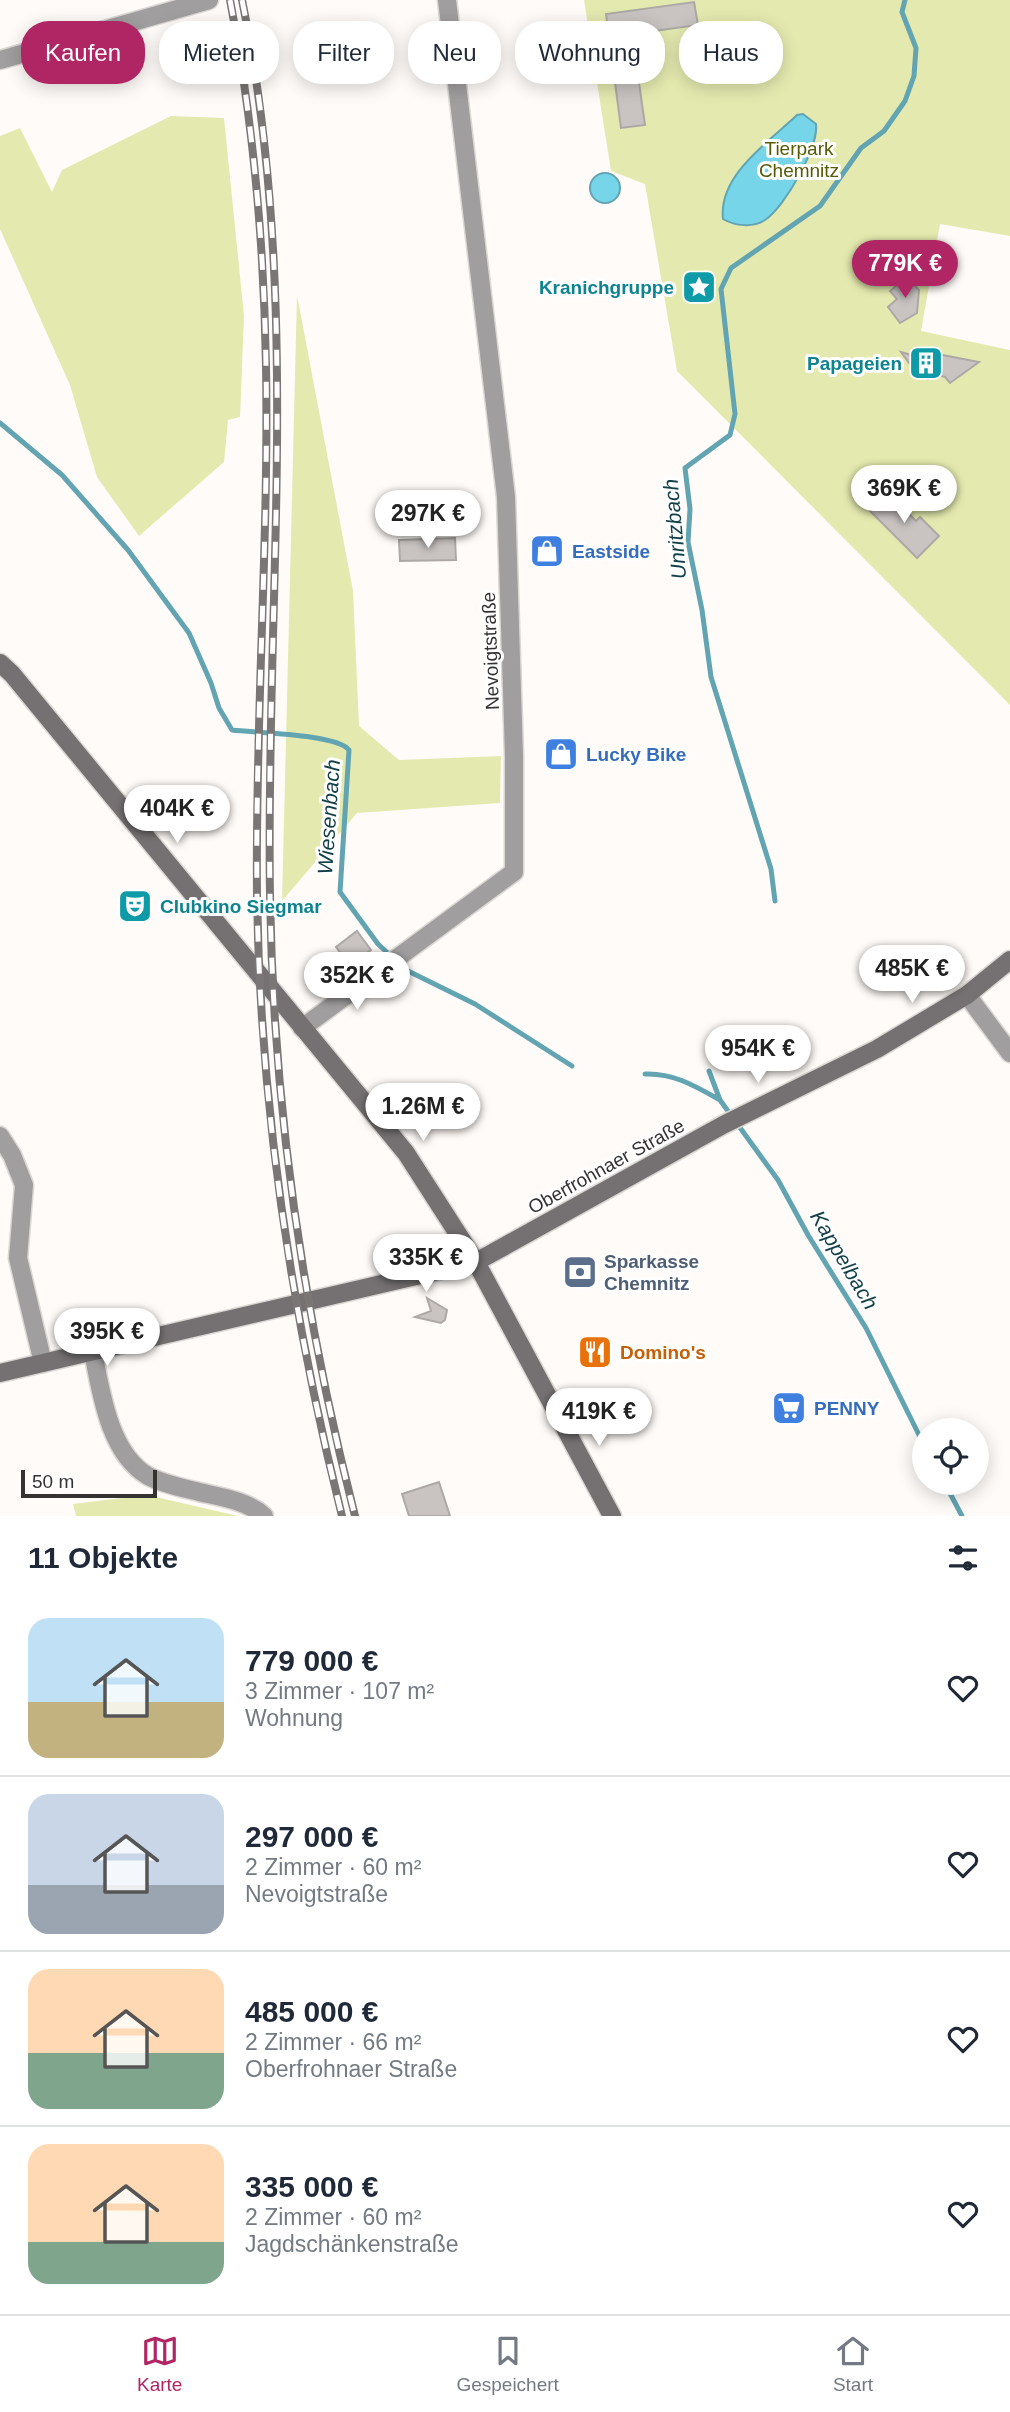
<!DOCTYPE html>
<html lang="de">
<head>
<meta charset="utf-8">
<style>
	:root { --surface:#fff; --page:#f6f6f7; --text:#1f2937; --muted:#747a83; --line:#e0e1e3; --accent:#b02564 }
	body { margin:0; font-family:Helvetica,sans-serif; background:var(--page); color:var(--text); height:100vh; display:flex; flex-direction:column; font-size:26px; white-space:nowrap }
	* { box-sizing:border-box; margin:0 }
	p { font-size:23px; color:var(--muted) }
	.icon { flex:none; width:38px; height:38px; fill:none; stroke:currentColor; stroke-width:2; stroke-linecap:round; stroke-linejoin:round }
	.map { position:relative; height:1516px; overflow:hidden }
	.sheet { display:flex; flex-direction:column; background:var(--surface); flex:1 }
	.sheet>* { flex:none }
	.top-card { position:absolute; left:21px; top:21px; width:970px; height:63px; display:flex; gap:14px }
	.fabs { position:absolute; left:912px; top:1418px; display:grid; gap:14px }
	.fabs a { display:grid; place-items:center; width:77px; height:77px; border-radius:50%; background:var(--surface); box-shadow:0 4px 18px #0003; font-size:35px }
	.scale { position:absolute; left:21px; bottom:18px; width:136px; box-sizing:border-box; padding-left:7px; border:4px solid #353332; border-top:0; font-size:19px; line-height:24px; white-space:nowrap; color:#353332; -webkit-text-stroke:5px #fff; paint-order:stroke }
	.price { position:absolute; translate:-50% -60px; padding:0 16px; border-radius:24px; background:#fff; color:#222; font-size:23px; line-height:46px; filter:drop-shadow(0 2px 4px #0008) }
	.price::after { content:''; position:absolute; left:50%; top:42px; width:21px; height:16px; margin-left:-10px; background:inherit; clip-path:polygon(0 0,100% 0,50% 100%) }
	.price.current { background:var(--accent); color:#fff }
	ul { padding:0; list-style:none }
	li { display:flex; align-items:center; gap:21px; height:175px; padding:0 28px }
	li+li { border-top:2px solid var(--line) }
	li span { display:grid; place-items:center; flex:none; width:196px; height:140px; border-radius:21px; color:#555 }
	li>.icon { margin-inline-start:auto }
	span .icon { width:84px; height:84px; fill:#fffc; stroke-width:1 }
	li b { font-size:30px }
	h2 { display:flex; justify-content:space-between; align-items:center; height:84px; padding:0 28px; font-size:30px }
	.chip { padding:0 24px; border-radius:28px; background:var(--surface); box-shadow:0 4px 18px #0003; font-size:24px; line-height:63px }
	.chip.current { background:var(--accent); color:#fff }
	.tabs { display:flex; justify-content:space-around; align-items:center; height:98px; border-top:2px solid var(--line); background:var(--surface); font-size:19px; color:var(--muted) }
	.tabs a { display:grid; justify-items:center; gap:4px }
	.tabs .current { color:var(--accent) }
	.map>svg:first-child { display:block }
	.green { fill:#e4eaaf }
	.water { fill:#76d5e9; stroke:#62a4b2; stroke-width:2 }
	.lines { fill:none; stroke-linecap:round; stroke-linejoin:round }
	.stream { stroke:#62a4b2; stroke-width:5 }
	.building { fill:#c9c4c2; stroke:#ada8a6; stroke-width:2 }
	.minor-casing { stroke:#dbd7d4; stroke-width:21 }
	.secondary-casing { stroke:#dbd7d4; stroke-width:21 }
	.minor { stroke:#a09e9e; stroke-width:18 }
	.secondary { stroke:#757172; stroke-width:18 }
	.rail-casing { stroke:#797675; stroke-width:8 }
	.rail { stroke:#fff; stroke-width:5; stroke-dasharray:16; stroke-linecap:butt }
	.labels { text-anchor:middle; stroke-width:6; stroke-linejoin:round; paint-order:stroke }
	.park-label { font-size:19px; fill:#575b04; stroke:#fff }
	.culture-label { font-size:19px; font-weight:bold; fill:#0d838f; stroke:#fff; text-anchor:end }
	.shop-label { font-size:19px; font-weight:bold; fill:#366cbe; stroke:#fff; text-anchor:start }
	.street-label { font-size:19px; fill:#353332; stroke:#fff }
	.service-label { font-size:19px; font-weight:bold; fill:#4e5e75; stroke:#fff; text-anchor:start }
	.food-label { font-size:19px; font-weight:bold; fill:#c56008; stroke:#fff; text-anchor:start }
	.water-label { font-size:21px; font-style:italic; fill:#123f47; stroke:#fff }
</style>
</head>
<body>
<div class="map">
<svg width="1010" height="1516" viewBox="0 0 1010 1516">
	<rect width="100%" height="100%" fill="#fffbf8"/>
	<!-- green -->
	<path class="green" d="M 584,0 L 1010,0 L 1010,236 L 940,224 L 921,331 L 1010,350 L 1010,705 L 677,371 L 645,184 L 611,171 Z
		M 171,116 L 224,118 L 244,316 L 240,417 L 228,420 L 224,462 L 139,536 L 97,477 L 70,385 L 0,229 L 0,136 L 20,128 L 52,192 L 62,170 Z
		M 297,295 L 353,591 L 359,726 L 399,760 L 501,756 L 500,803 L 357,813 L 282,901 Z
		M 147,1495 L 238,1516 L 76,1516 L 73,1504 Z"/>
	<!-- water -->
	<path class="water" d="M 803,114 L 816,124 C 819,146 785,207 765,220 C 753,228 735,226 723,219 C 718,175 770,141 797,115 Z
		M590 188a15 15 0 1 1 30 0a15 15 0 1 1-30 0Z"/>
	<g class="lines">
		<!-- stream -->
		<path class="stream" d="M 0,423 L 62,475 L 128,550 L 189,633 L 211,683 L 219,708 L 232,730 C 256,733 337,734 349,750 L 340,892 L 378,944 L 406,970 L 475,1004 L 572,1066
			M 775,901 L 771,869 L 711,677 L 702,610 L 688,542 L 690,509 L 685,468 L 730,435 L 735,414 L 721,289 L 731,268 L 820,206 L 861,148 L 884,131 L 905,101 L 914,76 L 916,48 L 902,12 L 905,0
			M 709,1071 L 720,1100 L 778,1180 L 808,1235 L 866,1328 L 924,1445
			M 645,1074 C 674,1073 695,1086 720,1100
			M 944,1482 L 962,1516"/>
	</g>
	<!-- building -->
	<path class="building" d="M 694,2 L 698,25 L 632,34 L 645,125 L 621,128 L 606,14 Z
		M 907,277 L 919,290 L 917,313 L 900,323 L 888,307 L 897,299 L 890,291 Z
		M 901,352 L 935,362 L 937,354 L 979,362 L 950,383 L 945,377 L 934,374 L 928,379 L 922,371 L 917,374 Z
		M 888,492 L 916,521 L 920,517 L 939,536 L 917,558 L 870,511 Z
		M 455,538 L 456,560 L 400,561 L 399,540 Z
		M 357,931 L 371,950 L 350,966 L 336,947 Z
		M 427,1298 L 447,1310 L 445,1320 L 441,1323 L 415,1317 L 431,1311 Z
		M 439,1482 L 450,1516 L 409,1516 L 402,1494 Z"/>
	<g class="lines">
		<!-- minor casing -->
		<g class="minor-casing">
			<path id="minor" d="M 0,60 L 209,0
				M 967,995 L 1010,1053
				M 302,1028 L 514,872 L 514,756 L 506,497 L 447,0
				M 0,1136 L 12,1155 L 24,1185 L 18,1258 L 43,1363
				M 93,1352 C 101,1392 109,1453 148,1476 C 163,1484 183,1488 199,1492 C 221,1497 248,1501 264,1516"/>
		</g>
		<!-- secondary casing -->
		<g class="secondary-casing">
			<path id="secondary" d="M 0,663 L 12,674 L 406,1153 L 476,1262 L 612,1516
				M 0,1373 L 476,1262 L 723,1125 L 877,1049 L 967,995 L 1010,960"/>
		</g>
		<!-- minor -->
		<use href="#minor" class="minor"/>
		<!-- secondary -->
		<use href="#secondary" class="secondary"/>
		<!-- rail casing -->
		<g class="rail-casing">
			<path id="rail" d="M 230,0 C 253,120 264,243 266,366 C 269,542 255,718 257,895 C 260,1105 291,1312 342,1516
				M 242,0 C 303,296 265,596 270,895 C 273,1105 303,1313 355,1516"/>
		</g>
		<!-- rail -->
		<use href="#rail" class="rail"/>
	</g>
	<!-- icons -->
	<defs>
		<g id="sight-square" transform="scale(1.75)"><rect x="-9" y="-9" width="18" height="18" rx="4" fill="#0f9aa8" stroke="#fff"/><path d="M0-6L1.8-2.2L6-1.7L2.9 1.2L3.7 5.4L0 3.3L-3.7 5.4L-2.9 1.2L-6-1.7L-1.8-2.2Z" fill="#fff"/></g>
		<g id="building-square" transform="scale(1.75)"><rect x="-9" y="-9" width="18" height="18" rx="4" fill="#0f9aa8" stroke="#fff"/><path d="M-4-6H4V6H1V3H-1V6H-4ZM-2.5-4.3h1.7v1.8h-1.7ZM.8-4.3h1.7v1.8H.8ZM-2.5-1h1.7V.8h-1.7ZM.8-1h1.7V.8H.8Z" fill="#fff"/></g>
		<g id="shop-square" transform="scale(1.75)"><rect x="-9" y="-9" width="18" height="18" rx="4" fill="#3f7fe0" stroke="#fff"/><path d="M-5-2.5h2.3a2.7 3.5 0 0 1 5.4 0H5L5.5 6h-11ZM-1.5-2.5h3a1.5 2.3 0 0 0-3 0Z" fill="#fff"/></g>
		<g id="theatre-square" transform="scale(1.75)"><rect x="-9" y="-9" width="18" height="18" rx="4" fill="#0f9aa8" stroke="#fff"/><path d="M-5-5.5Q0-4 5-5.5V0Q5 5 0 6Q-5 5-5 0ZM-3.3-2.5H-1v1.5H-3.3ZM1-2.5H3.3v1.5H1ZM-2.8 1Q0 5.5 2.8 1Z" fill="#fff"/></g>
		<g id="bank-square" transform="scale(1.75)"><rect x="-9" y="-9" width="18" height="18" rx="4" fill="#5c6f8a" stroke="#fff"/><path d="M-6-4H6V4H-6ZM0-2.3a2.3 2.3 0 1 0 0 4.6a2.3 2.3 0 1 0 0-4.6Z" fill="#fff"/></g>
		<g id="restaurant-square" transform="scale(1.75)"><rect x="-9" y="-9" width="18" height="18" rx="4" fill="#e8710a" stroke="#fff"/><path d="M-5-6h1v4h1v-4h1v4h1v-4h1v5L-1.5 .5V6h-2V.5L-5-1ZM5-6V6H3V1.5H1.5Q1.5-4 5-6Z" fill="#fff"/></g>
		<g id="supermarket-square" transform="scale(1.75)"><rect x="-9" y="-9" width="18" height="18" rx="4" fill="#3f7fe0" stroke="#fff"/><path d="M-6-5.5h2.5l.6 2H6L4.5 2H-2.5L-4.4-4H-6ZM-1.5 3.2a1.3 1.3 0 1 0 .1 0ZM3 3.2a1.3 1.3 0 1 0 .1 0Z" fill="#fff"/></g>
	</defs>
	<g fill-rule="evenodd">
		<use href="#sight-square" x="699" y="287"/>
		<use href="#building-square" x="926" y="363"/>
		<use href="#shop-square" x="547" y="551"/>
		<use href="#shop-square" x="561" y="754"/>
		<use href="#theatre-square" x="135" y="906"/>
		<use href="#bank-square" x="580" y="1272"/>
		<use href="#restaurant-square" x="595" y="1352"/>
		<use href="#supermarket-square" x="789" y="1408"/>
	</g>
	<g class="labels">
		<!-- park labels -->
		<g class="park-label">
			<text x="799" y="155">Tierpark<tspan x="799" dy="22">Chemnitz</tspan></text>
		</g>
		<!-- culture labels -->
		<g class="culture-label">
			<text x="674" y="294">Kranichgruppe</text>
			<text x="902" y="370">Papageien</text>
			<text x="160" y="913" text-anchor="start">Clubkino Siegmar</text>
		</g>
		<!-- shop labels -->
		<g class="shop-label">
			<text x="572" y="558">Eastside</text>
			<text x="586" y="761">Lucky Bike</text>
			<text x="814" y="1415">PENNY</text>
		</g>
		<!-- street labels -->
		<g class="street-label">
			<text transform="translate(490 651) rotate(-92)" y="7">Nevoigtstraße</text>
			<text transform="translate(606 1166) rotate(-29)" y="7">Oberfrohnaer Straße</text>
		</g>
		<!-- service labels -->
		<g class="service-label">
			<text x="604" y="1268">Sparkasse<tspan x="604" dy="22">Chemnitz</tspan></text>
		</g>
		<!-- food labels -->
		<g class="food-label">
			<text x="620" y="1359">Domino's</text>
		</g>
		<!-- water labels -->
		<g class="water-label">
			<text transform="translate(675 529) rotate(-95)" y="7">Unritzbach</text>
			<text transform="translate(329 817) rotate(-86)" y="7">Wiesenbach</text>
			<text transform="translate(844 1260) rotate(59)" y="7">Kappelbach</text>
		</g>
	</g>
</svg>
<div class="fabs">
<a><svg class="icon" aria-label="locate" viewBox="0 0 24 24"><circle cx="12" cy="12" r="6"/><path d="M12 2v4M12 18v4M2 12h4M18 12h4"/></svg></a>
</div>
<div class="scale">50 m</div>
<b class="price current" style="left:905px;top:300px">779K €</b>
<b class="price" style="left:904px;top:525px">369K €</b>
<b class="price" style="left:428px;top:550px">297K €</b>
<b class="price" style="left:177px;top:845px">404K €</b>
<b class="price" style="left:912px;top:1005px">485K €</b>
<b class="price" style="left:357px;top:1012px">352K €</b>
<b class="price" style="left:758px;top:1085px">954K €</b>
<b class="price" style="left:423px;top:1143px">1.26M €</b>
<b class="price" style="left:426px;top:1294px">335K €</b>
<b class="price" style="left:107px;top:1368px">395K €</b>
<b class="price" style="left:599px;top:1448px">419K €</b>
<div class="top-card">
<a class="chip current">Kaufen</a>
<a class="chip">Mieten</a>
<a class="chip">Filter</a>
<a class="chip">Neu</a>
<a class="chip">Wohnung</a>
<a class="chip">Haus</a>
</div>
</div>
<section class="sheet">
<h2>11 Objekte<svg class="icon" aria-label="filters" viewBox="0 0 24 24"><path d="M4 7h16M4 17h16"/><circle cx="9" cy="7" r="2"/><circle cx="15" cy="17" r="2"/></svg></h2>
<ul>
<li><span style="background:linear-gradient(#bfe0f5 60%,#c2b280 0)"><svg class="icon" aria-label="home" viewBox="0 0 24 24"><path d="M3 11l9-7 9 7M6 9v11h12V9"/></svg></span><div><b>779 000 €</b><p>3 Zimmer · 107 m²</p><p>Wohnung</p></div><svg class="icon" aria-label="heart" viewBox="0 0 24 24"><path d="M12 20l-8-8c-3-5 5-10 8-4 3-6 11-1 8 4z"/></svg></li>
<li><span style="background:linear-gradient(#c9d6e8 65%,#9aa5b1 0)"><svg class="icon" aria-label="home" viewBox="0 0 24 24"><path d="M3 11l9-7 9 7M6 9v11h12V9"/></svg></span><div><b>297 000 €</b><p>2 Zimmer · 60 m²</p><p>Nevoigtstraße</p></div><svg class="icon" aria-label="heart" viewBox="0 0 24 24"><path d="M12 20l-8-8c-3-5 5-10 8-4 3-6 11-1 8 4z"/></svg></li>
<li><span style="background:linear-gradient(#ffd9b3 60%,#7fa58c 0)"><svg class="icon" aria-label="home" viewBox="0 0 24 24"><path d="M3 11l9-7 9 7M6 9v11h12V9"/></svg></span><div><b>485 000 €</b><p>2 Zimmer · 66 m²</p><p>Oberfrohnaer Straße</p></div><svg class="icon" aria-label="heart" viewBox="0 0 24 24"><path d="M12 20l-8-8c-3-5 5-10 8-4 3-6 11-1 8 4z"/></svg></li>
<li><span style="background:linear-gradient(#ffd9b3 70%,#7fa58c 0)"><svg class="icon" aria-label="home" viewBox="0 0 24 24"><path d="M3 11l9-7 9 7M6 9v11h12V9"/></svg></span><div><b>335 000 €</b><p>2 Zimmer · 60 m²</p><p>Jagdschänkenstraße</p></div><svg class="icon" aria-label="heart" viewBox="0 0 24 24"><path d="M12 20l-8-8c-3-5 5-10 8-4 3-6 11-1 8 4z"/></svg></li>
</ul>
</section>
<nav class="tabs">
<a class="current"><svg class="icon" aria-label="map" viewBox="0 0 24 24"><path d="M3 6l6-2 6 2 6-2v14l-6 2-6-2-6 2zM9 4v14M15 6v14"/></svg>Karte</a>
<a><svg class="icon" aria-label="saved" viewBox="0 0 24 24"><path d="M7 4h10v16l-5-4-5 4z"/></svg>Gespeichert</a>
<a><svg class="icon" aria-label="home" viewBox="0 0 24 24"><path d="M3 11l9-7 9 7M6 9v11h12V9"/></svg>Start</a>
</nav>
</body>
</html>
